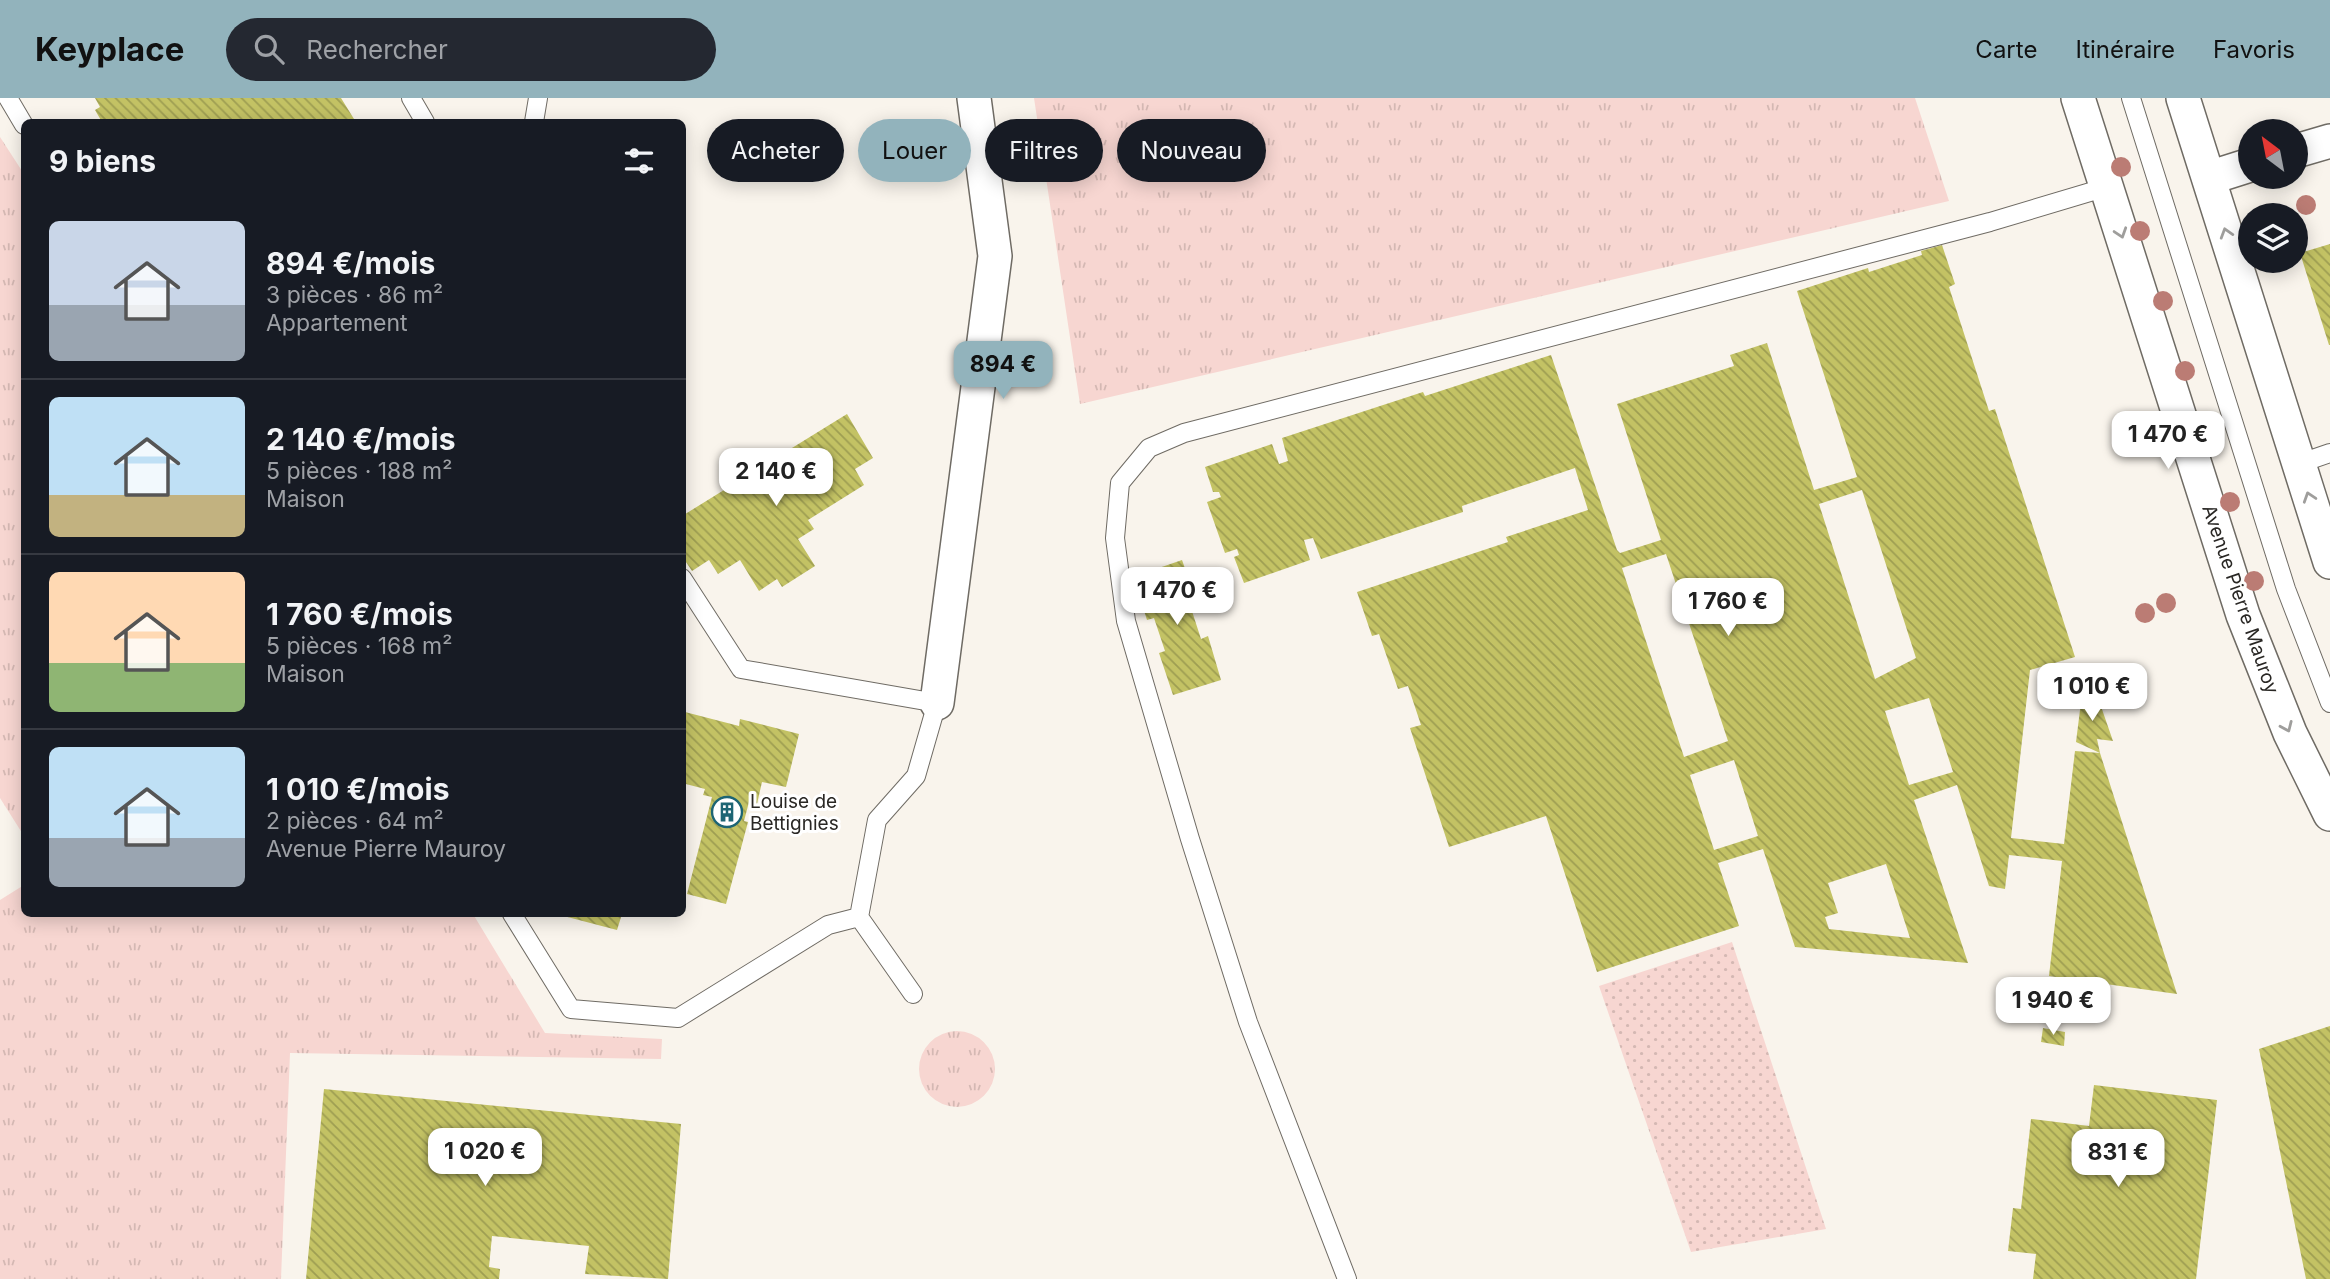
<!DOCTYPE html>
<html lang="fr">
<head>
<meta charset="utf-8">
<style>
	:root { --surface:#171b24; --page:#242831; --text:#f1f3f6; --muted:#9ea1a6; --line:#363941; --accent:#92b3bc }
	body { margin:0; font-family:Inter,sans-serif; background:var(--page); color:var(--text); height:100vh; display:flex; flex-direction:column; font-size:26px; white-space:nowrap }
	* { box-sizing:border-box; margin:0 }
	p { font-size:23px; color:var(--muted) }
	.icon { flex:none; width:38px; height:38px; fill:none; stroke:currentColor; stroke-width:2; stroke-linecap:round; stroke-linejoin:round }
	.map { position:relative; flex:1; overflow:hidden }
	.details { position:absolute; left:21px; top:21px; width:665px; height:798px; display:flex; flex-direction:column; background:var(--surface); border-radius:10px; box-shadow:0 4px 18px #0003 }
	.details>* { flex:none }
	.top-card { position:absolute; left:707px; top:21px; width:665px; height:63px; display:flex; gap:14px }
	.needle { width:46px; rotate:328deg }
	.tools { position:absolute; left:2238px; top:21px; display:grid; gap:14px }
	.tools a { display:grid; place-items:center; width:70px; height:70px; border-radius:50%; background:var(--surface); box-shadow:0 4px 18px #0003; font-size:35px }
	.price { position:absolute; translate:-50% -60px; padding:0 16px; border-radius:14px; background:#fff; color:#222; font-size:23px; line-height:46px; filter:drop-shadow(0 2px 4px #0008) }
	.price::after { content:''; position:absolute; left:50%; top:42px; width:21px; height:16px; margin-left:-10px; background:inherit; clip-path:polygon(0 0,100% 0,50% 100%) }
	.price.on { background:var(--accent); color:#111 }
	ul { padding:0; list-style:none }
	li { display:flex; align-items:center; gap:21px; height:175px; padding:0 28px }
	li+li { border-top:2px solid var(--line) }
	li span { display:grid; place-items:center; flex:none; width:196px; height:140px; border-radius:10px; color:#555 }
	li>.icon { margin-inline-start:auto }
	span .icon { width:84px; height:84px; fill:#fffc; stroke-width:1 }
	li b { font-size:30px }
	h2 { display:flex; justify-content:space-between; align-items:center; height:84px; padding:0 28px; font-size:30px }
	.tag { padding:0 24px; border-radius:32px; background:var(--surface); box-shadow:0 4px 18px #0003; font-size:24px; line-height:63px }
	.tag.on { background:var(--accent); color:#111 }
	header { display:flex; align-items:center; gap:42px; box-sizing:border-box; height:98px; padding:0 35px; background:var(--accent); color:#111 }
	header strong { font-size:33px }
	nav { display:flex; gap:38px; margin-inline-start:auto; font-size:24px }
	.search { width:490px; height:63px; background:var(--page); display:flex; align-items:center; gap:18px; box-sizing:border-box; padding:0 24px; border-radius:38px; color:var(--muted); font-size:26px }
	.map>svg:first-child { display:block }
	.grass { fill:url(#grass-tufts) }
	.park { fill:url(#park-dots) }
	.building { fill:url(#building-back-hatch); fill-rule:evenodd }
	.lines { fill:none; stroke-linecap:round; stroke-linejoin:round }
	.lane-casing { stroke:#6f6b64; stroke-width:20 }
	.street-casing { stroke:#6f6b64; stroke-width:36 }
	.lane { stroke:#fff; stroke-width:18 }
	.street { stroke:#fff; stroke-width:33 }
	.tree { fill:#bb7c74 }
	.oneway { stroke:#9f9e9c }
	.labels { text-anchor:middle; stroke-width:6; stroke-linejoin:round; paint-order:stroke }
	.street-label { font-size:19px; fill:#292724; stroke:#fff }
	.poi-label { font-size:19px; fill:#292724; stroke:#fff; text-anchor:start }
</style>
</head>
<body>
<header>
<strong>Keyplace</strong>
<div class="search"><svg class="icon" aria-label="search" viewBox="0 0 24 24"><circle cx="10" cy="10" r="6"/><path d="M15 15l6 6"/></svg>Rechercher</div>
<nav><a>Carte</a><a>Itinéraire</a><a>Favoris</a></nav>
</header>
<div class="map">
<svg width="2330" height="1181" viewBox="0 0 2330 1181">
	<defs>
		<pattern id="grass-tufts" width="24" height="20" patternUnits="userSpaceOnUse" patternTransform="scale(1.75)"><rect width="24" height="20" fill="#f7d6d1"/><path d="M3 7l-1-3M5 7V3M7 7l1-3M15 17l-1-3M17 17v-4M19 17l1-3" fill="none" stroke="#d4b8b3"/></pattern>
		<pattern id="park-dots" width="8" height="8" patternUnits="userSpaceOnUse" patternTransform="scale(1.75)"><rect width="8" height="8" fill="#f7d6d1"/><path d="M2 2h.1M6 6h.1" fill="none" stroke="#d4b8b3" stroke-width="1.8" stroke-linecap="round"/></pattern>
		<pattern id="building-back-hatch" width="6" height="6" patternUnits="userSpaceOnUse" patternTransform="scale(1.75)"><rect width="6" height="6" fill="#c3c264"/><path d="M-1 5l2 2M0 0l6 6M5-1l2 2" fill="none" stroke="#9e9e52"/></pattern>
	</defs>
	<rect width="100%" height="100%" fill="#f9f4ec"/>
	<!-- grass -->
	<path class="grass" d="M 1034,0 L 1915,0 L 1949,103 L 1080,306 Z
		M 0,39 L 24,76 L 24,738 L 0,700 Z
		M 24,787 L 24,816 L 473,816 L 545,935 L 662,941 L 661,961 L 290,955 L 281,1181 L 0,1181 L 0,802 Z
		M919 971a38 38 0 1 1 76 0a38 38 0 1 1-76 0Z"/>
	<!-- park -->
	<path class="park" d="M 1732,844 L 1826,1131 L 1691,1154 L 1599,888 Z"/>
	<!-- building -->
	<path class="building" d="M 95,0 L 341,0 L 354,21 L 348,24 L 102,24 L 95,12 L 100,9 Z
		M 2330,146 L 2330,247 L 2329,247 L 2300,155 Z
		M 1942,147 L 1955,186 L 1949,189 L 1989,313 L 1995,311 L 2075,559 L 2030,572 L 2011,740 L 2064,746 L 2075,653 L 2100,655 L 2177,896 L 2049,878 L 2062,763 L 2009,757 L 2005,791 L 1989,788 L 1957,687 L 1914,702 L 1968,865 L 1795,849 L 1763,751 L 1718,765 L 1739,828 L 1597,874 L 1546,718 L 1449,749 L 1410,630 L 1421,627 L 1408,588 L 1398,591 L 1379,536 L 1372,538 L 1357,494 L 1508,444 L 1506,439 L 1588,412 L 1575,370 L 1462,408 L 1463,414 L 1321,461 L 1313,440 L 1304,442 L 1310,462 L 1244,485 L 1234,459 L 1239,457 L 1237,451 L 1225,455 L 1207,404 L 1221,399 L 1219,394 L 1213,394 L 1205,369 L 1272,346 L 1279,366 L 1288,363 L 1282,340 L 1423,294 L 1425,298 L 1551,257 L 1617,452 L 1620,455 L 1661,442 L 1617,306 L 1734,268 L 1730,257 L 1767,245 L 1814,392 L 1857,379 L 1797,193 L 1868,170 L 1869,174 L 1922,157 L 1921,153 ZM 1862,392 L 1916,560 L 1875,581 L 1819,406 ZM 1666,456 L 1728,643 L 1684,659 L 1622,470 ZM 1929,600 L 1953,674 L 1909,687 L 1885,613 ZM 1734,662 L 1758,738 L 1714,752 L 1690,677 ZM 1886,766 L 1910,840 L 1829,831 L 1825,819 L 1838,815 L 1828,785 Z
		M 847,316 L 873,360 L 855,371 L 864,387 L 808,422 L 814,431 L 798,441 L 815,468 L 782,489 L 777,481 L 759,493 L 740,462 L 718,476 L 709,462 L 692,473 L 682,458 L 682,418 Z
		M 1182,462 L 1197,504 L 1190,507 L 1201,541 L 1208,538 L 1221,582 L 1173,597 L 1159,555 L 1165,553 L 1154,520 L 1147,522 L 1133,479 Z
		M 2082,596 L 2097,597 L 2113,643 L 2097,641 L 2100,655 L 2076,644 Z
		M 682,612 L 685,614 L 739,628 L 740,621 L 799,636 L 786,689 L 762,684 L 757,706 L 749,704 L 744,723 L 748,724 L 726,806 L 687,796 L 712,699 L 703,697 L 705,691 L 682,685 Z
		M 556,816 L 622,816 L 617,832 Z
		M 2330,928 L 2330,1181 L 2306,1181 L 2259,951 Z
		M 2043,930 L 2065,934 L 2064,948 L 2041,944 Z
		M 2094,987 L 2217,1002 L 2196,1181 L 2033,1181 L 2036,1156 L 2008,1153 L 2013,1110 L 2021,1111 L 2031,1021 L 2089,1028 Z
		M 324,991 L 681,1026 L 668,1181 L 585,1176 L 589,1148 L 492,1138 L 489,1169 L 500,1171 L 499,1181 L 306,1181 Z"/>
	<g class="lines">
		<!-- lane casing -->
		<g class="lane-casing">
			<path id="lane" d="M 8,0 L 24,27
				M 411,0 L 425,24
				M 2131,0 L 2286,491 L 2330,605
				M 534,24 L 538,0
				M 2298,366 L 2330,355
				M 682,480 L 741,571 L 937,605 L 916,678 L 877,722 L 859,819 L 913,896
				M 512,816 L 571,911 L 678,920 L 828,827 L 859,819
				M 1347,1181 L 1248,924 L 1190,741 L 1126,523 L 1115,440 L 1120,385 L 1149,350 L 1184,335 L 1990,124 L 2107,89"/>
		</g>
		<!-- street casing -->
		<g class="street-casing">
			<path id="street" d="M 2078,0 L 2243,517 L 2290,635 L 2330,716
				M 2183,0 L 2330,464
				M 2296,53 L 2330,43
				M 2209,80 L 2250,67
				M 937,605 L 995,158 L 974,0"/>
		</g>
		<!-- lane -->
		<use href="#lane" class="lane"/>
		<!-- street -->
		<use href="#street" class="street"/>
	</g>
	<!-- trees -->
	<g class="tree">
		<circle cx="2121" cy="69" r="10"/>
		<circle cx="2306" cy="107" r="10"/>
		<circle cx="2140" cy="133" r="10"/>
		<circle cx="2163" cy="203" r="10"/>
		<circle cx="2185" cy="273" r="10"/>
		<circle cx="2203" cy="334" r="10"/>
		<circle cx="2230" cy="404" r="10"/>
		<circle cx="2254" cy="483" r="10"/>
		<circle cx="2166" cy="505" r="10"/>
		<circle cx="2145" cy="515" r="10"/>
	</g>
	<!-- one-way arrows -->
	<defs><path id="oneway-chevron" d="M-2-3.5L2.5 0L-2 3.5" fill="none" stroke-width="1.6" stroke-linecap="round" stroke-linejoin="round" transform="scale(1.75)"/></defs>
	<g class="oneway">
		<use href="#oneway-chevron" transform="translate(2121 135) rotate(72)"/>
		<use href="#oneway-chevron" transform="translate(2226 135) rotate(-107)"/>
		<use href="#oneway-chevron" transform="translate(2309 399) rotate(-108)"/>
		<use href="#oneway-chevron" transform="translate(2287 629) rotate(66)"/>
	</g>
	<!-- icons -->
	<defs>
		<g id="building-ring" transform="scale(1.575)"><circle r="9.5" fill="#fff" stroke="#1d6574" stroke-width="1.5"/><path d="M-4-6H4V6H1V3H-1V6H-4ZM-2.5-4.3h1.7v1.8h-1.7ZM.8-4.3h1.7v1.8H.8ZM-2.5-1h1.7V.8h-1.7ZM.8-1h1.7V.8H.8Z" fill="#1d6574"/></g>
	</defs>
	<g fill-rule="evenodd">
		<use href="#building-ring" x="727" y="714"/>
	</g>
	<g class="labels">
		<!-- street labels -->
		<g class="street-label">
			<text transform="translate(2241 501) rotate(71)" y="7">Avenue Pierre Mauroy</text>
		</g>
		<!-- poi labels -->
		<g class="poi-label">
			<text x="750" y="710">Louise de<tspan x="750" dy="22">Bettignies</tspan></text>
		</g>
	</g>
</svg>
<div class="tools">
<a><svg class="needle" viewBox="-14 -14 28 28"><path d="M0-13l5 13h-10z" fill="#e53935"/><path d="M0 13l5-13h-10z" fill="#9ea1a6"/></svg></a>
<a><svg class="icon" aria-label="layers" viewBox="0 0 24 24"><path d="M12 4l9 5-9 5-9-5zM3 14l9 5 9-5"/></svg></a>
</div>
<b class="price on" style="left:1003px;top:303px">894 €</b>
<b class="price" style="left:2168px;top:373px">1 470 €</b>
<b class="price" style="left:776px;top:410px">2 140 €</b>
<b class="price" style="left:1177px;top:529px">1 470 €</b>
<b class="price" style="left:1728px;top:540px">1 760 €</b>
<b class="price" style="left:2092px;top:625px">1 010 €</b>
<b class="price" style="left:2053px;top:939px">1 940 €</b>
<b class="price" style="left:485px;top:1090px">1 020 €</b>
<b class="price" style="left:2118px;top:1091px">831 €</b>
<div class="top-card">
<a class="tag">Acheter</a>
<a class="tag on">Louer</a>
<a class="tag">Filtres</a>
<a class="tag">Nouveau</a>
</div>
<section class="details">
<h2>9 biens<svg class="icon" aria-label="filters" viewBox="0 0 24 24"><path d="M4 7h16M4 17h16"/><circle cx="9" cy="7" r="2"/><circle cx="15" cy="17" r="2"/></svg></h2>
<ul>
<li><span style="background:linear-gradient(#c9d6e8 60%,#9aa5b1 0)"><svg class="icon" aria-label="home" viewBox="0 0 24 24"><path d="M3 11l9-7 9 7M6 9v11h12V9"/></svg></span><div><b>894 €/mois</b><p>3 pièces · 86 m²</p><p>Appartement</p></div></li>
<li><span style="background:linear-gradient(#bfe0f5 70%,#c2b280 0)"><svg class="icon" aria-label="home" viewBox="0 0 24 24"><path d="M3 11l9-7 9 7M6 9v11h12V9"/></svg></span><div><b>2 140 €/mois</b><p>5 pièces · 188 m²</p><p>Maison</p></div></li>
<li><span style="background:linear-gradient(#ffd9b3 65%,#8fb573 0)"><svg class="icon" aria-label="home" viewBox="0 0 24 24"><path d="M3 11l9-7 9 7M6 9v11h12V9"/></svg></span><div><b>1 760 €/mois</b><p>5 pièces · 168 m²</p><p>Maison</p></div></li>
<li><span style="background:linear-gradient(#bfe0f5 65%,#9aa5b1 0)"><svg class="icon" aria-label="home" viewBox="0 0 24 24"><path d="M3 11l9-7 9 7M6 9v11h12V9"/></svg></span><div><b>1 010 €/mois</b><p>2 pièces · 64 m²</p><p>Avenue Pierre Mauroy</p></div></li>
</ul>
</section>
</div>
</body>
</html>
